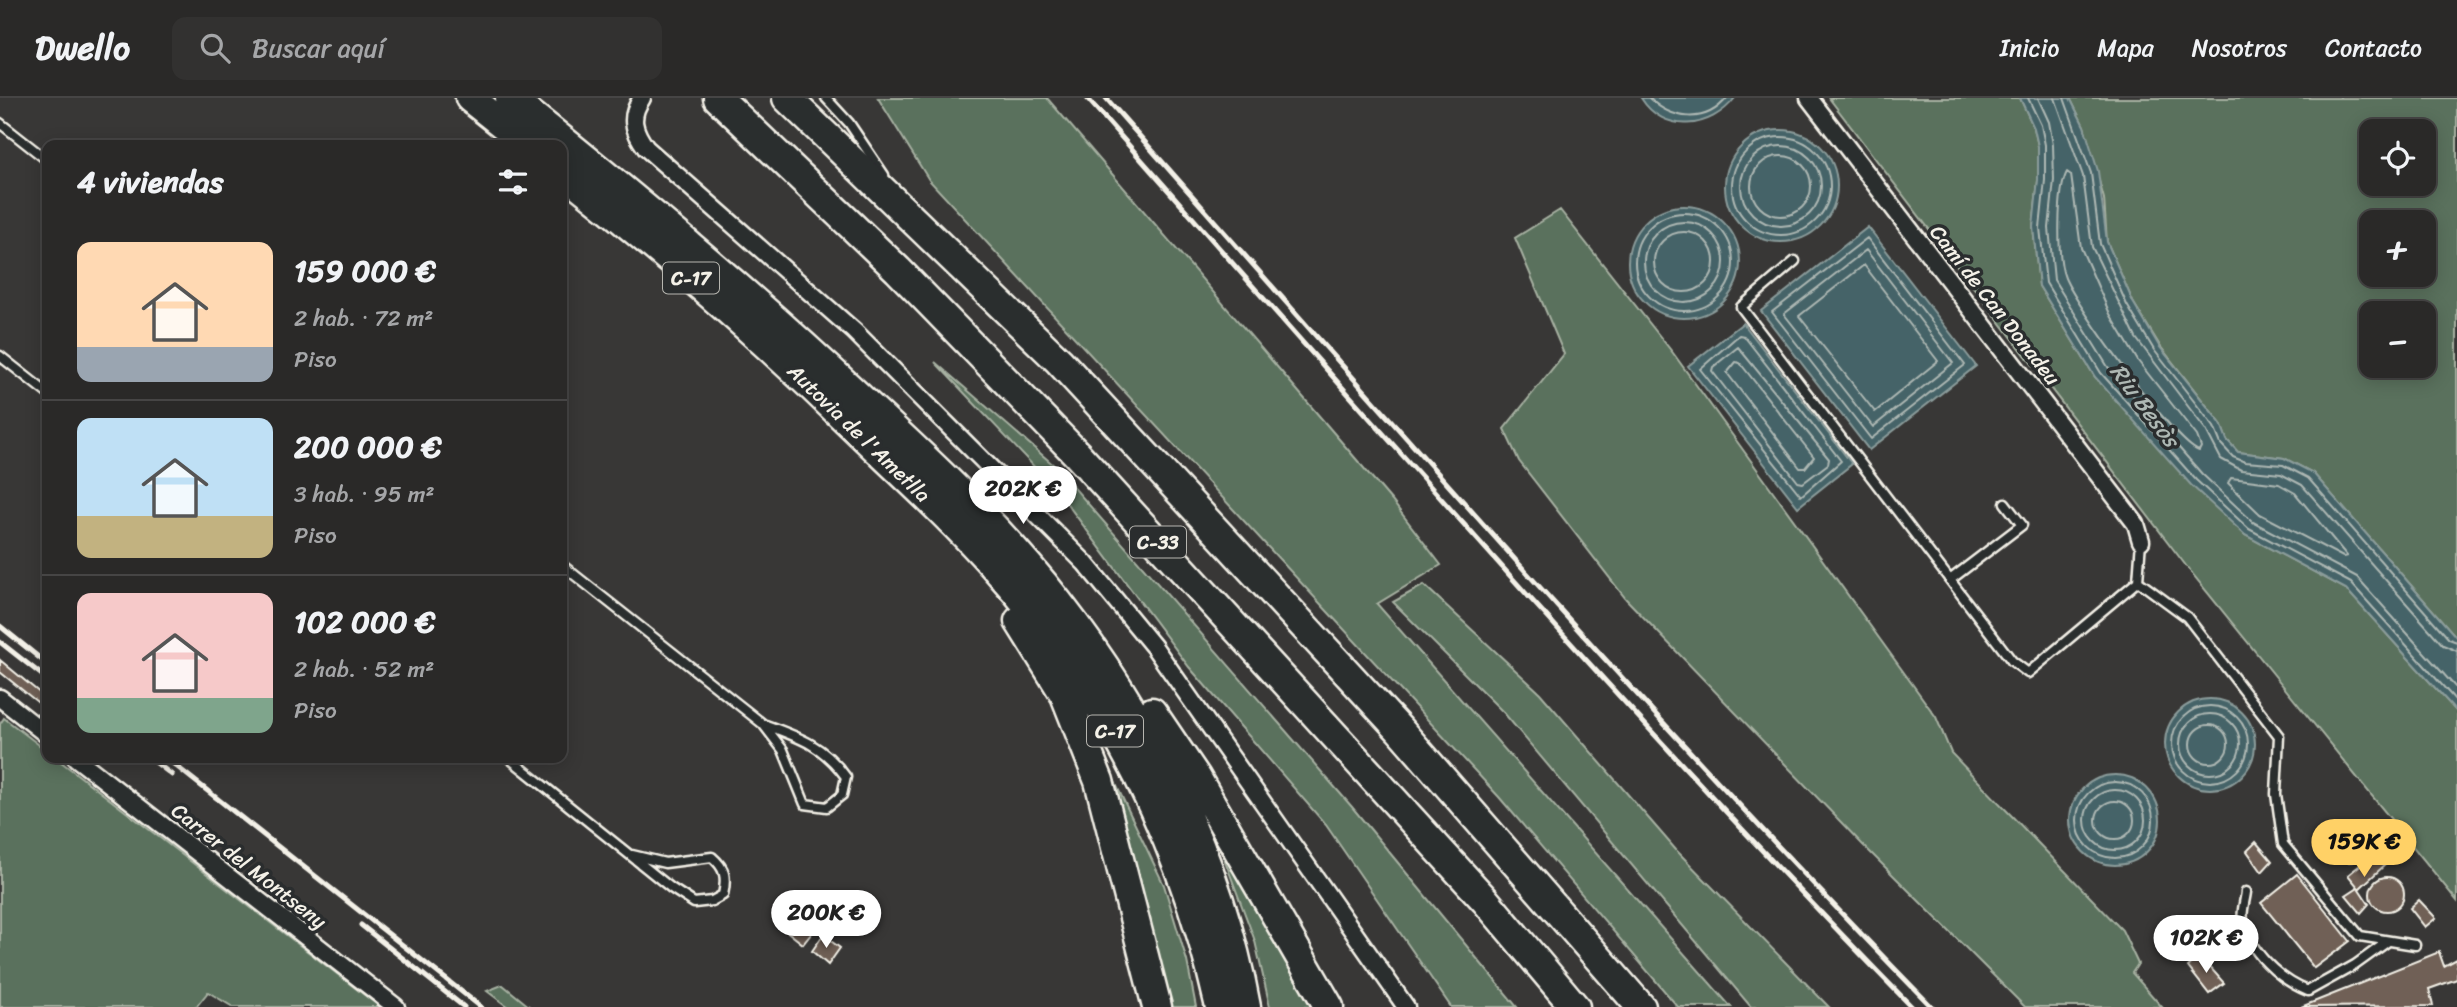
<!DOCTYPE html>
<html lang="es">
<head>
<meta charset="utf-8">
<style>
	:root { --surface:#2a2928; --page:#323130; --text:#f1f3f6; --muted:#a5a6a8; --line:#464545; --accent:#ffd166 }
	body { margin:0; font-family:Sriracha,sans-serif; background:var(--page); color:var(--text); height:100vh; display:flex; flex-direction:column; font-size:26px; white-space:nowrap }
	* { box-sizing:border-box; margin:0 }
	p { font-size:23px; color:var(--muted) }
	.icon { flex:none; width:38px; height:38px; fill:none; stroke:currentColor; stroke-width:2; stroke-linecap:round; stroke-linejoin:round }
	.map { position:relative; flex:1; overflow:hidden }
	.details { position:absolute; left:42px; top:42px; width:525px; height:623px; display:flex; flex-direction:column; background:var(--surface); border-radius:14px; box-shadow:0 4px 18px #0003,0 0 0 2px var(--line) }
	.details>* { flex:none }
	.tools { position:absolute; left:2359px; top:21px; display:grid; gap:14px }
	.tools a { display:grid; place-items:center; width:77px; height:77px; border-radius:14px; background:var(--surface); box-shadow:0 4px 18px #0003,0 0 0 2px var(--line); font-size:35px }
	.price { position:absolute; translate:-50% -60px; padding:0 16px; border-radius:24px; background:#fff; color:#222; font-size:23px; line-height:46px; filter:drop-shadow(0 2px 4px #0008) }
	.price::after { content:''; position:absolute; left:50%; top:42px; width:21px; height:16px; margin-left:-10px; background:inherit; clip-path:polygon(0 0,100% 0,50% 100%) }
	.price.on { background:var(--accent); color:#111 }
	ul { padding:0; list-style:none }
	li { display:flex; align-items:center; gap:21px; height:175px; padding:0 35px }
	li+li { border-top:2px solid var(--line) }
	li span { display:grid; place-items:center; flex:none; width:196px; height:140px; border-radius:14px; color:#555 }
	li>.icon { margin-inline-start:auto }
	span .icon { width:84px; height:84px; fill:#fffc; stroke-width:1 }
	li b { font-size:30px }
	h2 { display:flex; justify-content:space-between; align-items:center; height:84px; padding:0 35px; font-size:30px }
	header { display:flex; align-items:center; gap:42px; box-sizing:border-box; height:98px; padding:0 35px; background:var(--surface); border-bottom:2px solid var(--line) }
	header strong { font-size:33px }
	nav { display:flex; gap:38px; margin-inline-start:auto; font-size:24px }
	.search { width:490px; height:63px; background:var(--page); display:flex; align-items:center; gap:18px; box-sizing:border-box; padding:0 24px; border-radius:14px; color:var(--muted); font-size:26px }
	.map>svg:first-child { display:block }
	.green { fill:#5a715d; stroke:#a7b1a2; stroke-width:2; fill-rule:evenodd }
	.water { fill:#456367; stroke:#8b9c9b; stroke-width:2 }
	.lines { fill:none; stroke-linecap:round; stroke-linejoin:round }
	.shore { stroke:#aeb8b4; stroke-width:2 }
	.building { fill:#6f6156; stroke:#f4f1e8; stroke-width:2 }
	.lane-casing { stroke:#f4f1e8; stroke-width:13 }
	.street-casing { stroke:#f4f1e8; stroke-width:21 }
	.highway-casing { stroke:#f4f1e8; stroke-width:33 }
	.lane { stroke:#2a2d2e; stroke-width:8 }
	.street { stroke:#2a2d2e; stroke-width:16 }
	.highway { stroke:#2a2d2e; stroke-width:28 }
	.rail { stroke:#f4f1e8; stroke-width:5 }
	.labels { text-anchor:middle; stroke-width:7; stroke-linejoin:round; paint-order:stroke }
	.shield { fill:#2a2d2e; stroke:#b7b6b0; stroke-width:2 }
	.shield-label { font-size:19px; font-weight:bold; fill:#f4f1e8 }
	.street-label { font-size:21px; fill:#f4f1e8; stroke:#2a2d2e }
	.water-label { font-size:23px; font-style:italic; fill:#aeb8b4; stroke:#2a2d2e }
</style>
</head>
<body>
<header>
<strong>Dwello</strong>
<div class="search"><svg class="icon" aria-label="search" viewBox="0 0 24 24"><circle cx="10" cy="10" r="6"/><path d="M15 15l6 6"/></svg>Buscar aquí</div>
<nav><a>Inicio</a><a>Mapa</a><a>Nosotros</a><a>Contacto</a></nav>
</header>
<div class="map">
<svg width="2457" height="909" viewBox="0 0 2457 909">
	<rect width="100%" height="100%" fill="#383736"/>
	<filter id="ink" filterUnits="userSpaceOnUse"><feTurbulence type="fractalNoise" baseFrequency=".0143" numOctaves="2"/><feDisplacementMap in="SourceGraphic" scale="14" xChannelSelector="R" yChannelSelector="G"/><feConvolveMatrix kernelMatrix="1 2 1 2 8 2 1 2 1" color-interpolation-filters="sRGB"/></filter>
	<g filter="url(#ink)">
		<!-- green -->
		<path class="green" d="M 878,0 L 1047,0 L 1392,403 L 1441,467 L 1377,506 L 1731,909 L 1678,909 L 1499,699 L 929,82 Z
			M 1829,0 L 2020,0 L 2034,30 L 2038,48 L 2038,82 L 2033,129 L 2039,188 L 2095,279 L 2245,437 L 2346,491 L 2457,614 L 2457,803 L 2190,473 Z
			M 2070,0 L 2457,0 L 2457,540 L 2313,375 L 2284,360 L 2238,354 L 2227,342 L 2221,326 L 2160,248 L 2133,204 L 2107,144 L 2104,101 L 2084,28 ZM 2371,33 L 2424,33 L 2424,86 L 2371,86 ZM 2371,124 L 2424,124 L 2424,177 L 2371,177 ZM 2371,215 L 2424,215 L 2424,268 L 2371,268 Z
			M 1560,112 L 1673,255 L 1936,619 L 1951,655 L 2122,832 L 2138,866 L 2132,875 L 2162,909 L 2025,909 L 1863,747 L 1626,501 L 1519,363 L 1504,331 L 1564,256 L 1515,140 Z
			M 935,264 L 1056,369 L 1352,709 L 1517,909 L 1451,909 L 1326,727 L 1189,569 L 1059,395 Z
			M 1424,487 L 1540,595 L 1676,752 L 1829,909 L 1751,909 L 1504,615 L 1393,504 Z
			M 4,620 L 47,653 L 47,660 L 56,660 L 380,909 L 233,909 L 208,894 L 196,909 L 0,909 L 0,626 Z
			M 1102,657 L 1164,787 L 1187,863 L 1196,909 L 1167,909 Z
			M 1212,728 L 1314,909 L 1270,909 L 1255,843 Z
			M 502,887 L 503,887 L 530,909 L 508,909 L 487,893 Z"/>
		<!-- water -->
		<path class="water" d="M 1641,0 L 1735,0 C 1711,31 1664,37 1641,0 Z
			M 2020,0 L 2070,0 L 2084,28 L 2098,73 L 2107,144 L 2133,204 L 2159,248 L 2221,326 L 2227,342 L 2238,354 L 2284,360 L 2313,375 L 2457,540 L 2457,614 L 2346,491 L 2245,437 L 2191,387 L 2095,279 L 2039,188 L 2033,129 L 2038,82 L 2038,48 L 2034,30 Z
			M1725 88a56 56 0 1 1 112 0a56 56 0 1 1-112 0Z
			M1628 164a56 56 0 1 1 112 0a56 56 0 1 1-112 0Z
			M 1868,129 L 1976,268 L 1869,352 L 1761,213 Z
			M 1743,225 L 1852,366 L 1798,409 L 1688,268 Z
			M2165 646a45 45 0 1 1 90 0a45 45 0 1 1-90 0Z
			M2070 722a45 45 0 1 1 90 0a45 45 0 1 1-90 0Z"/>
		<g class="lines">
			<!-- shore -->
			<path class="shore" d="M 1649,0 C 1672,22 1705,27 1727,0
				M 2028,0 L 2041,27 L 2045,47 L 2045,82 L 2040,130 L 2046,185 L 2101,275 L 2196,382 L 2249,431 L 2351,485 L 2457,604
				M 2038,0 L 2049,24 L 2053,47 L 2054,82 L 2049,130 L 2054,182 L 2108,269 L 2202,376 L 2253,424 L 2357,479 L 2457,591
				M 2055,0 L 2083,78 L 2092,149 L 2136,240 L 2206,332 L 2221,361 L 2241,372 L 2281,376 L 2302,387 L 2443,547 L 2457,553
				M 2064,0 L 2091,75 L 2100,146 L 2127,207 L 2154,252 L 2214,329 L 2221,346 L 2233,359 L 2245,364 L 2283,367 L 2308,380 L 2449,541 L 2457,544
				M1732 88a49 49 0 1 1 98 0a49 49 0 1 1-98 0Z
				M1741 88a40 40 0 1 1 80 0a40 40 0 1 1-80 0Z
				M1751 88a30 30 0 1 1 60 0a30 30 0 1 1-60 0Z
				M 2067,74 L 2071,77 L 2081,150 L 2110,216 L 2138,263 L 2197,338 L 2201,349 L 2199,353 C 2175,345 2077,209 2065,180 C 2057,161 2057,92 2067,74 Z
				M1635 164a49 49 0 1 1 98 0a49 49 0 1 1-98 0Z
				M1644 164a40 40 0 1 1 80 0a40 40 0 1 1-80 0Z
				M1654 164a30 30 0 1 1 60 0a30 30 0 1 1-60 0Z
				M 1867,140 L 1965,267 L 1871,341 L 1772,214 Z
				M 1866,152 L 1953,265 L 1873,329 L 1784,216 Z
				M 1864,167 L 1938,263 L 1875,314 L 1799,218 Z
				M 1739,237 L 1744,238 L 1841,363 L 1801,398 L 1700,271 Z
				M 1738,249 L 1829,361 L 1828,366 L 1803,385 L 1798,384 L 1712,273 L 1713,269 Z
				M 1736,264 L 1740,265 L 1814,359 L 1805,370 L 1800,370 L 1727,275 Z
				M 2231,380 L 2279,386 L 2295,395 L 2347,458 L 2343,459 L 2260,416 L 2228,385 Z
				M2172 646a38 38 0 1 1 76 0a38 38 0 1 1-76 0Z
				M2180 646a30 30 0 1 1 60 0a30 30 0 1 1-60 0Z
				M2190 646a19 19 0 1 1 38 0a19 19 0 1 1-38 0Z
				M2077 722a38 38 0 1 1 76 0a38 38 0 1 1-76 0Z
				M2085 722a30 30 0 1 1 60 0a30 30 0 1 1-60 0Z
				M2096 722a19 19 0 1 1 38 0a19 19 0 1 1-38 0Z"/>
		</g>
		<!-- building -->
		<path class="building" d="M 0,562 L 47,601 L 47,612 L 0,574 Z
			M2331 747a17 17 0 1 1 34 0a17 17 0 1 1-34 0Z
			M 2256,744 L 2272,763 L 2262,774 L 2247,753 Z
			M 2376,754 L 2387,765 L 2359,791 L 2369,806 L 2361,815 L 2346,797 L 2358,789 L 2348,777 Z
			M 2297,776 L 2350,843 L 2314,870 L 2261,805 Z
			M2370 796a17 17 0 1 1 34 0a17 17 0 1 1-34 0Z
			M 2419,802 L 2436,820 L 2425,829 L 2410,810 Z
			M 785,808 L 815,831 L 803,846 L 774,823 Z
			M 823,837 L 840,850 L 828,867 L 812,853 Z
			M 2439,854 L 2444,868 L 2457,861 L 2457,881 L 2429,891 L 2433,908 L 2301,909 Z
			M 2200,858 L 2224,885 L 2209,896 L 2188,869 Z"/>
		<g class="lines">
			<!-- lane casing -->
			<g class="lane-casing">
				<path id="lane" d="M 826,0 L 849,25 L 884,77
					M 0,25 L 47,62
					M 1795,163 L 1741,209 L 2012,563 L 2028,575 L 2138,483 L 2141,443
					M 0,258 L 47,295
					M 562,467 L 763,626 L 783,652 L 805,706 L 827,709 L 842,697 L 846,679 C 823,647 799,639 763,626
					M 1950,482 L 2022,427 L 2005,405
					M 2138,483 L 2187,519 L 2279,638 L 2276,696 L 2283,746 L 2360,838 L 2415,847
					M 509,660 L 671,790 L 694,805 L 712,803 L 723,797 C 727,779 725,770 712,759 L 665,765 L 632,757
					M 2246,794 C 2245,803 2241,814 2243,822 C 2248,853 2280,882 2308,893 L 2355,867 L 2387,844"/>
			</g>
			<!-- street casing -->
			<g class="street-casing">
				<path id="street" d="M 642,0 C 629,19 633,32 646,50 L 854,233 L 1085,465 L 1154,549 L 1406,909
					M 1809,0 L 2136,426 L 2141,443
					M 0,600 L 47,637
					M 76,660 L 396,909"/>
			</g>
			<!-- highway casing -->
			<g class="highway-casing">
				<path id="highway" d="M 470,0 L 529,47
					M 510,0 C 629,95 746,192 857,297 C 927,362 999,428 1058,504 C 1150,622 1219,761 1246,909
					M 718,0 L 898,172 L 1076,355 L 1485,802 L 1575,909
					M 787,0 L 1059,263 L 1399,631 L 1641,909
					M 562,73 C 666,155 766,243 861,336 C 906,379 952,421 993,467 C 1107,593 1183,743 1220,909
					M 1019,523 L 1065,597 L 1099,683 L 1157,909
					M 1152,614 L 1196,679 L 1329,909"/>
			</g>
			<!-- lane -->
			<use href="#lane" class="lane"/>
			<!-- street -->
			<use href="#street" class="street"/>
			<!-- highway -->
			<use href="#highway" class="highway"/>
			<!-- rail -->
			<path class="rail" d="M 1087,0 C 1357,306 1626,616 1912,909
				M 1106,0 C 1377,307 1646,616 1932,909
				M 0,528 L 47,566
				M 0,544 L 47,581
				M 150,660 L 172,677
				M 166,660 L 481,909
				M 361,827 L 464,909"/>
		</g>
	</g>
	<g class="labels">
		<!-- shield labels -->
		<g class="shield">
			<rect x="663" y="164.5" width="56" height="31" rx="5"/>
			<rect x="1130" y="428.5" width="56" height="31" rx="5"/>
			<rect x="1087" y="617.5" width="56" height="31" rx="5"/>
		</g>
		<g class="shield-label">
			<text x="691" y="187">C-17</text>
			<text x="1158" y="451">C-33</text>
			<text x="1115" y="640">C-17</text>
		</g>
		<!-- street labels -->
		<g class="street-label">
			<text transform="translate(1995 207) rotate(52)" y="7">Camí de Can Donadeu</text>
			<text transform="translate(859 335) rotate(44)" y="7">Autovia de l'Ametlla</text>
			<text transform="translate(249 768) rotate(38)" y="7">Carrer del Montseny</text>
		</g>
		<!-- water labels -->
		<g class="water-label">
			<text transform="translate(2145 307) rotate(53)" y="8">Riu Besòs</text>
		</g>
	</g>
</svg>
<div class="tools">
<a><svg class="icon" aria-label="locate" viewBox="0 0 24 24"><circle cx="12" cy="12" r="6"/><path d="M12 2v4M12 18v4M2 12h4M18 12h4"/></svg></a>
<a>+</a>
<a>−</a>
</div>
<b class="price" style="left:1023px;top:428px">202K €</b>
<b class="price on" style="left:2364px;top:781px">159K €</b>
<b class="price" style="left:826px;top:852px">200K €</b>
<b class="price" style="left:2206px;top:877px">102K €</b>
<section class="details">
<h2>4 viviendas<svg class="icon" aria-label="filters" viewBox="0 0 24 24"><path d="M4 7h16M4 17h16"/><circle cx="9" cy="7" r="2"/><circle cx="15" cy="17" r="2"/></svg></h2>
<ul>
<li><span style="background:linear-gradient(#ffd9b3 75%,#9aa5b1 0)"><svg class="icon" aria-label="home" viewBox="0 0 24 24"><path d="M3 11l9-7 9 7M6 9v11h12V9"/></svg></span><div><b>159 000 €</b><p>2 hab. · 72 m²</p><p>Piso</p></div></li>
<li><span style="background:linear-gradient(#bfe0f5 70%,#c2b280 0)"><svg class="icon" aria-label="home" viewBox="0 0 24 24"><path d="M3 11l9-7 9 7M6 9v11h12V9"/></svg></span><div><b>200 000 €</b><p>3 hab. · 95 m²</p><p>Piso</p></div></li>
<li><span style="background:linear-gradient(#f6c9c9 75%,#7fa58c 0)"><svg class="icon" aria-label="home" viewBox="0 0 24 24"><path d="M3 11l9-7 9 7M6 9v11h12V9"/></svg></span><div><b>102 000 €</b><p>2 hab. · 52 m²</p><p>Piso</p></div></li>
</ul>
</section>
</div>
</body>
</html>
